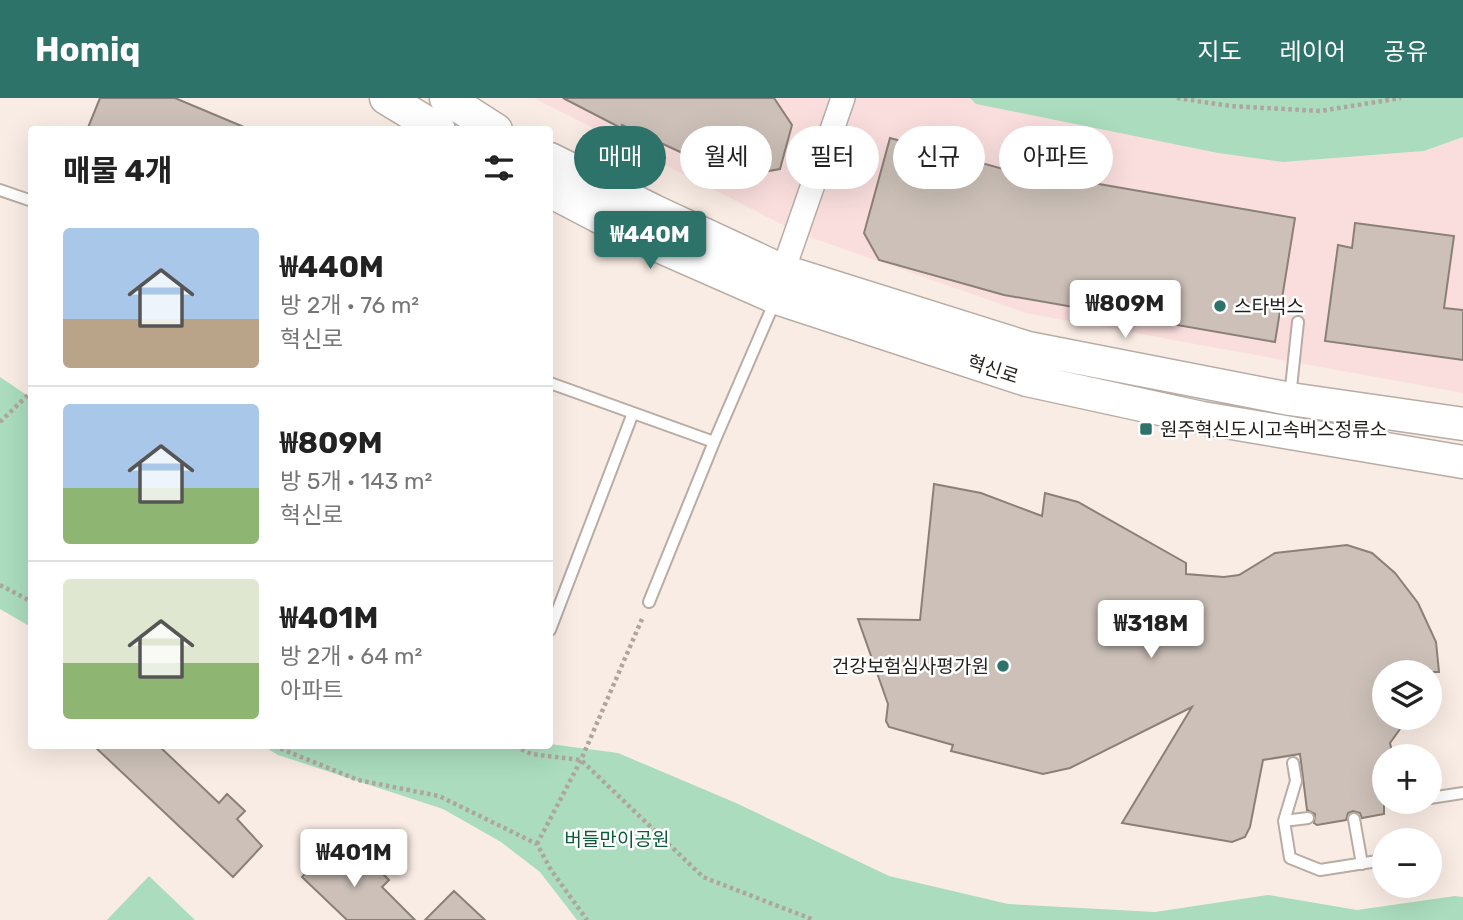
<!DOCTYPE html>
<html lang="ko">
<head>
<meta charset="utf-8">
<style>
	:root { --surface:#fff; --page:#f6f6f6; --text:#222; --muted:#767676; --line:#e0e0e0; --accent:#2d736a }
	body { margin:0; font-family:Rubik,"Noto Sans KR",sans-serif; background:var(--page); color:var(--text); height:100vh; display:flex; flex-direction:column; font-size:26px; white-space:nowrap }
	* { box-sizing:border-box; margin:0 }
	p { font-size:23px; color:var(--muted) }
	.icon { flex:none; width:38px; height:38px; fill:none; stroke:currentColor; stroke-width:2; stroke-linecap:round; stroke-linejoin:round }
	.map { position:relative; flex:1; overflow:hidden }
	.sheet { position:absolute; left:28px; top:28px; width:525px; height:623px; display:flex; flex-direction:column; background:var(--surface); border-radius:7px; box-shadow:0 7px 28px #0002 }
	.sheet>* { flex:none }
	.banner { position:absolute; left:574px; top:28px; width:665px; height:63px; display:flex; gap:14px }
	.fabs { position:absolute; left:1372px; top:562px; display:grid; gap:14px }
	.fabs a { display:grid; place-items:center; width:70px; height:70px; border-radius:50%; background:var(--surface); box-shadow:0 7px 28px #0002; font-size:35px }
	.price { position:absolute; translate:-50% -60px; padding:0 16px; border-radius:7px; background:#fff; color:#222; font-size:23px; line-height:46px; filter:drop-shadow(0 2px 4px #0008) }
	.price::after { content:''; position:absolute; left:50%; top:42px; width:21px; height:16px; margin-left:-10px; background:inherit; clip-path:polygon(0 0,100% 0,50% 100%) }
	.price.selected { background:var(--accent); color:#fff }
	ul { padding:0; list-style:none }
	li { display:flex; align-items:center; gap:21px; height:175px; padding:0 35px }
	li+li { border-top:2px solid var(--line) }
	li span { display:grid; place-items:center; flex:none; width:196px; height:140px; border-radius:7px; color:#555 }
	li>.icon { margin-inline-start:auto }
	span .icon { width:84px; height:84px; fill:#fffc; stroke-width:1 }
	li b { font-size:30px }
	h2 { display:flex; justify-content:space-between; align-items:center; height:84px; padding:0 35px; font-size:30px }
	.pill { padding:0 24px; border-radius:32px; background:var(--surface); box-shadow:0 7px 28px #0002; font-size:24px; line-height:63px }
	.pill.selected { background:var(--accent); color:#fff }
	header { display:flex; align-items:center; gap:42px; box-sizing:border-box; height:98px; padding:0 35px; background:var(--accent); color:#fff }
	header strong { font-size:33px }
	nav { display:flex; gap:38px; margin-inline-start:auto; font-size:24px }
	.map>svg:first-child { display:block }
	.commercial { fill:#f9dedd }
	.green { fill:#aadcbd }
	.building { fill:#ccc0b8; stroke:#8b8078; stroke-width:2 }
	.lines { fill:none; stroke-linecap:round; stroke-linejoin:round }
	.lane-casing { stroke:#b8aca4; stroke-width:14 }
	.street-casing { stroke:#b8aca4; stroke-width:26 }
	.secondary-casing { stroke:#b8aca4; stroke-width:35 }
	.path { stroke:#afa59f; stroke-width:4.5; stroke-dasharray:3.5 3.5; stroke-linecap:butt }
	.lane { stroke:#fff; stroke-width:10 }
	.street { stroke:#fff; stroke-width:23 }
	.secondary { stroke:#fff; stroke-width:32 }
	.poi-dot { fill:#2d736a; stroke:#fff; stroke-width:2.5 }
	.labels { text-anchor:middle; stroke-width:5; stroke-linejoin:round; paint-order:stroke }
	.poi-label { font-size:19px; fill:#231f1c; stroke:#fff; text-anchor:start }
	.street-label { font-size:19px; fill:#231f1c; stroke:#fff }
	.park-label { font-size:19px; fill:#0d5c38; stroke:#fff }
</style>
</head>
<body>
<header>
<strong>Homiq</strong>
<nav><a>지도</a><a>레이어</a><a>공유</a></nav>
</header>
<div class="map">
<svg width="1463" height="822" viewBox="0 0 1463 822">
	<rect width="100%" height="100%" fill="#f9ece4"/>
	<!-- commercial -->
	<path class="commercial" d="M 534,0 L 970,0 L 976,6 L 1218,55 L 1283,64 L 1424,53 L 1463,39 L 1463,295 L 1026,215 L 801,136 Z"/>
	<!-- green -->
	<path class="green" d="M 970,0 L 1463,0 L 1463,39 L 1424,53 L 1283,64 L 1218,55 L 976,6 Z
		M 0,279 L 31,300 L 31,529 L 0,511 Z
		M 550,646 L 618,655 L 736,705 L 889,778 L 1008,806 L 1155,814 L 1268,797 L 1357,812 L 1455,798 L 1463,799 L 1463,822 L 577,822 L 540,774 L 501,744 L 443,711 L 278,657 L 263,648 Z
		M 149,778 L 195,822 L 107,822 Z"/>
	<!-- building -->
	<path class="building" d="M 100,0 L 175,0 L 251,32 L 87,32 Z
		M 563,0 L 774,0 L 792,27 L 780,71 L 734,79 L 622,27 L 621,30 Z
		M 890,40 L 1018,75 L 1018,72 L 1295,120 L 1275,244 L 1004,197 L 879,162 L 864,135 Z
		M 1355,125 L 1454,138 L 1444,210 L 1463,212 L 1463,262 L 1325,243 L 1338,147 L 1352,150 Z
		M 934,386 L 981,395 L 1042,418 L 1045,395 L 1078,404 L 1186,465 L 1186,476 L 1224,479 L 1239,477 L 1275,455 L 1347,447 L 1372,455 L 1395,475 L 1418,505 L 1436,544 L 1439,574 L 1384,574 L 1384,620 L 1408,620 L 1390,645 L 1393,658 L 1384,658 L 1384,716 L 1362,720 L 1360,715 L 1353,713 L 1348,715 L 1346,722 L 1317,727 L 1314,725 L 1315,716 L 1307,712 L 1300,656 L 1263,662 L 1250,729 L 1245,739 L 1232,744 L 1122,725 L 1192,609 L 1070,670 L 1043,676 L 951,653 L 953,647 L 889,629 L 886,623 L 888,606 L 858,521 L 920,522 Z
		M 94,648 L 159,648 L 219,705 L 227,696 L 245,713 L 237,721 L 262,748 L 233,779 Z
		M 333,747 L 347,760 L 349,758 L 364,772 L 371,764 L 389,782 L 382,789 L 415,822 L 347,822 L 302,779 Z
		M 454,793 L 485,822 L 425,822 Z"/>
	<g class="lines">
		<!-- lane casing -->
		<g class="lane-casing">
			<path id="lane" d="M 0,92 L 32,103
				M 550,285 L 714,344
				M 1290,299 L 1298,224
				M 649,504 L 714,344 L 775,203
				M 550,532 L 633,315
				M 1293,665 L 1296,683 L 1284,723 L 1290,760 L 1320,772 L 1384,762
				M 1430,700 L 1463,695
				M 1406,704 L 1410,704
				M 1354,721 L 1362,766
				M 1284,723 L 1308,720"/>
		</g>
		<!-- street casing -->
		<g class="street-casing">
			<path id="street" d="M 783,173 L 843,0"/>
		</g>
		<!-- secondary casing -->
		<g class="secondary-casing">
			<path id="secondary" d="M 386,0 L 439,32
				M 446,0 L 496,32
				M 550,61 L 654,113 L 783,173 L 1028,250 L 1290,301 L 1463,326
				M 550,93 L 636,138 L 777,200 L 1027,282 L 1202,320 L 1463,364"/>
		</g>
		<!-- path -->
		<path class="path" d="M 1177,0 L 1230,8 L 1320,13 L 1401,0
			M 0,324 L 32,293
			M 0,487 L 32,504
			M 274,648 L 358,682 L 439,698 L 537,746 L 551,772 L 587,822
			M 515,648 L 531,656 L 581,662 L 703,779 L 814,822
			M 537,746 L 581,662 L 642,521"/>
		<!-- lane -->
		<use href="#lane" class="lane"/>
		<!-- street -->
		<use href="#street" class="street"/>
		<!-- secondary -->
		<use href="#secondary" class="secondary"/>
	</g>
	<!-- markers -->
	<g class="poi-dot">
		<circle cx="1220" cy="208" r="7"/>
		<rect x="1139" y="324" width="14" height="14" rx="3.5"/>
		<circle cx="1003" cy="568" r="7"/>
	</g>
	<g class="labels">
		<!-- poi labels -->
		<g class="poi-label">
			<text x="1234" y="215">스타벅스</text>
			<text x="1160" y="338">원주혁신도시고속버스정류소</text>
			<text x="989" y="575" text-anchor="end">건강보험심사평가원</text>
		</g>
		<!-- street labels -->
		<g class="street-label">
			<text transform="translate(993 271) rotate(18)" y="7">혁신로</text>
		</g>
		<!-- park labels -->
		<g class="park-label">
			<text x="617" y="748">버들만이공원</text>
		</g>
	</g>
</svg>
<div class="fabs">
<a><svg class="icon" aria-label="layers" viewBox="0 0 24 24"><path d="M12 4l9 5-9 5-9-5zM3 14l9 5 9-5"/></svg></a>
<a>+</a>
<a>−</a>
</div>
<b class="price selected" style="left:650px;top:173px">₩440M</b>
<b class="price" style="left:1125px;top:242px">₩809M</b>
<b class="price" style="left:1151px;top:562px">₩318M</b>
<b class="price" style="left:354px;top:791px">₩401M</b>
<div class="banner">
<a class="pill selected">매매</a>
<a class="pill">월세</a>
<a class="pill">필터</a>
<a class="pill">신규</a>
<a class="pill">아파트</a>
</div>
<section class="sheet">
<h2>매물 4개<svg class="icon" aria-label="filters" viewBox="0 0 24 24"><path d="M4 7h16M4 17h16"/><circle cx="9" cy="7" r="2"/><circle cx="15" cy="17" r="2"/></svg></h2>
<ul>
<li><span style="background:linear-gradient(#a9c7e8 65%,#b9a48a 0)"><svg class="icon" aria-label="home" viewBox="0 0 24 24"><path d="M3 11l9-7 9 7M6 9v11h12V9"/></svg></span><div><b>₩440M</b><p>방 2개 · 76 m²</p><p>혁신로</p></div></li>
<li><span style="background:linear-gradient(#a9c7e8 60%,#8fb573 0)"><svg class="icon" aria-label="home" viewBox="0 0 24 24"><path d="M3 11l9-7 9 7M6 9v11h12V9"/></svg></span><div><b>₩809M</b><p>방 5개 · 143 m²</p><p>혁신로</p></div></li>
<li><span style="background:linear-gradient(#dfe7d0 60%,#8fb573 0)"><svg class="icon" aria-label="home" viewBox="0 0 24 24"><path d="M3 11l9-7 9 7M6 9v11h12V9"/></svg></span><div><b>₩401M</b><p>방 2개 · 64 m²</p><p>아파트</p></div></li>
</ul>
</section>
</div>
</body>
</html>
